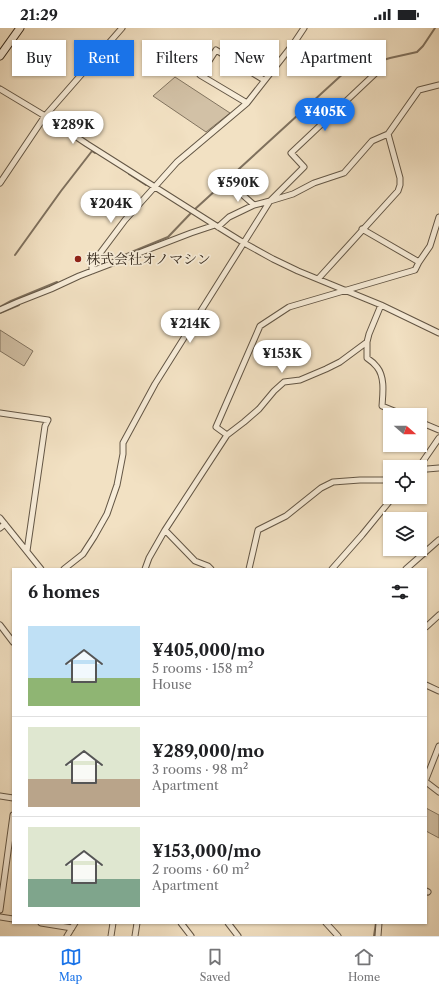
<!DOCTYPE html>
<html lang="en">
<head>
<meta charset="utf-8">
<style>
	:root { --surface:#fff; --page:#f2f2f2; --text:#202124; --muted:#757577; --line:#e0e0e0; --accent:#1a73e8 }
	body { margin:0; font-family:"Libre Caslon Text","Noto Serif JP",serif; background:var(--page); color:var(--text); height:100vh; display:flex; flex-direction:column; font-size:15px; white-space:nowrap }
	* { box-sizing:border-box; margin:0 }
	p { font-size:13px; color:var(--muted) }
	.icon { flex:none; width:22px; height:22px; fill:none; stroke:currentColor; stroke-width:2; stroke-linecap:round; stroke-linejoin:round }
	.map { position:relative; flex:1; overflow:hidden }
	.side { position:absolute; left:12px; top:540px; width:415px; height:356px; display:flex; flex-direction:column; background:var(--surface); border-radius:0px; box-shadow:0 1px 3px #0004 }
	.side>* { flex:none }
	.banner { position:absolute; left:12px; top:12px; width:415px; height:36px; display:flex; gap:8px }
	.needle { width:26px; rotate:110deg }
	.fabs { position:absolute; left:383px; top:380px; display:grid; gap:8px }
	.fabs a { display:grid; place-items:center; width:44px; height:44px; border-radius:0px; background:var(--surface); box-shadow:0 1px 3px #0004; font-size:20px }
	.price { position:absolute; translate:-50% -34px; padding:0 9px; border-radius:14px; background:#fff; color:#222; font-size:13px; line-height:26px; filter:drop-shadow(0 1px 2px #0008) }
	.price::after { content:''; position:absolute; left:50%; top:24px; width:12px; height:9px; margin-left:-6px; background:inherit; clip-path:polygon(0 0,100% 0,50% 100%) }
	.price.active { background:var(--accent); color:#fff }
	ul { padding:0; list-style:none }
	li { display:flex; align-items:center; gap:12px; height:100px; padding:0 16px }
	li+li { border-top:1px solid var(--line) }
	li span { display:grid; place-items:center; flex:none; width:112px; height:80px; border-radius:0px; color:#555 }
	li>.icon { margin-inline-start:auto }
	span .icon { width:48px; height:48px; fill:#fffc; stroke-width:1 }
	li b { font-size:17px }
	h2 { display:flex; justify-content:space-between; align-items:center; height:48px; padding:0 16px; font-size:17px }
	.pill { padding:0 14px; border-radius:0px; background:var(--surface); box-shadow:0 1px 3px #0004; font-size:14px; line-height:36px }
	.pill.active { background:var(--accent); color:#fff }
	.status { display:flex; justify-content:space-between; align-items:center; height:28px; padding:0 20px; background:var(--surface); direction:ltr }
	.status svg { height:11px; fill:currentColor }
	.tabs { display:flex; justify-content:space-around; align-items:center; height:56px; border-top:1px solid var(--line); background:var(--surface); font-size:11px; color:var(--muted) }
	.tabs a { display:grid; justify-items:center; gap:2px }
	.tabs .active { color:var(--accent) }
	.map>svg:first-child { display:block }
	.green { fill:#d2c1a6; stroke:#827460 }
	.lines { fill:none; stroke-linecap:round; stroke-linejoin:round }
	.stream { stroke:#7f715e; stroke-width:2 }
	.street-casing { stroke:#635645; stroke-width:7 }
	.secondary-casing { stroke:#33271b; stroke-width:9 }
	.street { stroke:#f7ecd8; stroke-width:5 }
	.secondary { stroke:#f7ecd8; stroke-width:7 }
	.poi-dot { fill:#8f2418; stroke:#f7ecd8; stroke-width:1.5 }
	.labels { text-anchor:middle; stroke-width:3.5; stroke-linejoin:round; paint-order:stroke }
	.poi-label { font-size:14px; fill:#33271b; stroke:#f7ecd8; text-anchor:start }
</style>
</head>
<body>
<div class="status"><b>21:29</b><svg viewBox="0 0 49 12"><path d="M0 12V9h3v3zM5 12V6h3v6zM10 12V3h3v9zM15 12V0h3v12zM26 1h20v11H26zM47 4h2v5h-2z"/></svg></div>
<div class="map">
<svg width="439" height="908" viewBox="0 0 439 908">
	<rect width="100%" height="100%" fill="#f2e1c3"/>
	<filter id="stains"><feTurbulence type="fractalNoise" baseFrequency=".005" numOctaves="4"/><feColorMatrix values="0 0 0 0 .2 0 0 0 0 .09 0 0 0 0 .02 0 0 0 .5 -.17"/></filter>
	<radialGradient id="worn" r=".72"><stop offset=".6" stop-color="#630" stop-opacity="0"/><stop offset="1" stop-color="#630" stop-opacity=".3"/></radialGradient>
	<!-- green -->
	<path class="green" d="M 175,49 L 230,85 L 206,104 L 153,68 Z
		M 0,302 L 33,323 L 24,338 L 0,323 Z
		M 426,780 L 439,787 L 439,810 L 426,803 Z"/>
	<g class="lines">
		<!-- stream -->
		<path class="stream" d="M 129,146 L 146,157
			M 194,182 L 346,43 L 390,30 L 417,24 L 423,18 L 435,0
			M 15,227 L 61,163 L 92,123 L 95,125
			M 100,237 L 168,209 L 191,185
			M 0,279 L 11,273 L 57,254
			M 0,285 L 19,277
			M 374,908 L 376,895"/>
		<!-- street casing -->
		<g class="street-casing">
			<path id="street" d="M 0,61 L 45,88 L 87,116 L 215,197 L 244,215 L 273,231 L 298,243 L 381,277 L 439,305
				M 247,75 L 200,47 L 216,22 L 264,52
				M 228,154 L 254,177
				M 0,155 L 45,88 L 122,0
				M 218,199 L 229,189 L 254,177 L 270,173 L 293,166 L 314,155 L 344,145 L 372,113 L 388,106 L 419,62 L 439,57
				M 362,201 L 419,234
				M 92,243 L 92,236 L 125,192 L 177,134 L 247,75 L 294,15 L 304,0
				M 318,251 L 398,163 L 400,157 L 400,150 L 388,106
				M 0,282 L 18,274 L 51,261 L 79,248 L 191,205 L 215,197
				M 367,314 L 367,330 C 370,332 374,335 377,339 C 385,349 383,365 382,378 L 404,387
				M 0,385 L 48,392 L 45,398 L 27,523
				M 420,394 L 439,402
				M 227,407 L 216,399 L 260,298 L 289,279 L 415,242 L 419,234 L 430,218 L 439,189
				M 419,439 L 439,410
				M 420,442 L 427,441 L 439,440
				M 0,490 L 41,541
				M 0,500 L 5,496
				M 165,502 L 195,533 L 208,538 L 211,541
				M 64,541 L 83,526 L 94,509 L 107,486 L 117,457 L 123,426 L 123,415 L 155,356 L 270,173 L 304,139 L 291,125 L 379,42 L 371,34 L 379,21
				M 145,541 L 149,530 L 165,502 L 227,407 L 244,394 L 259,381 L 274,363 L 284,354 L 300,352 L 326,341 L 340,334 L 367,314 L 369,306 L 381,277
				M 249,541 L 258,502 L 286,488 L 321,460 L 333,454 L 360,452 L 390,452
				M 332,541 L 362,507 L 393,469
				M 406,541 L 439,512
				M 0,597 L 13,614
				M 426,599 L 439,587
				M 426,657 L 439,663
				M 426,751 L 439,718
				M 426,754 L 439,764
				M 0,768 L 13,770
				M 426,863 L 428,864
				M 0,882 L 13,787
				M 0,889 L 13,891
				M 41,895 L 72,900
				M 181,895 L 191,908
				M 228,895 L 238,908
				M 326,895 L 338,908
				M 67,908 L 75,895
				M 111,908 L 113,895
				M 135,908 L 137,895
				M 378,908 L 379,895"/>
		</g>
		<!-- secondary casing -->
		<g class="secondary-casing">
			<path id="secondary" d="M 0,28 L 20,0"/>
		</g>
		<!-- street -->
		<use href="#street" class="street"/>
		<!-- secondary -->
		<use href="#secondary" class="secondary"/>
	</g>
	<!-- markers -->
	<circle class="poi-dot" cx="78" cy="231" r="4"/>
	<g class="labels">
		<!-- poi labels -->
		<g class="poi-label">
			<text x="86" y="236">株式会社オノマシン</text>
		</g>
	</g>
	<rect width="100%" height="100%" filter="url(#stains)"/>
	<rect width="100%" height="100%" fill="url(#worn)"/>
</svg>
<div class="fabs">
<a><svg class="needle" viewBox="-14 -14 28 28"><path d="M0-13l5 13h-10z" fill="#e53935"/><path d="M0 13l5-13h-10z" fill="#757577"/></svg></a>
<a><svg class="icon" aria-label="locate" viewBox="0 0 24 24"><circle cx="12" cy="12" r="6"/><path d="M12 2v4M12 18v4M2 12h4M18 12h4"/></svg></a>
<a><svg class="icon" aria-label="layers" viewBox="0 0 24 24"><path d="M12 4l9 5-9 5-9-5zM3 14l9 5 9-5"/></svg></a>
</div>
<b class="price active" style="left:325px;top:104px">¥405K</b>
<b class="price" style="left:73px;top:117px">¥289K</b>
<b class="price" style="left:238px;top:175px">¥590K</b>
<b class="price" style="left:111px;top:196px">¥204K</b>
<b class="price" style="left:190px;top:316px">¥214K</b>
<b class="price" style="left:282px;top:346px">¥153K</b>
<div class="banner">
<a class="pill">Buy</a>
<a class="pill active">Rent</a>
<a class="pill">Filters</a>
<a class="pill">New</a>
<a class="pill">Apartment</a>
</div>
<section class="side">
<h2>6 homes<svg class="icon" aria-label="filters" viewBox="0 0 24 24"><path d="M4 7h16M4 17h16"/><circle cx="9" cy="7" r="2"/><circle cx="15" cy="17" r="2"/></svg></h2>
<ul>
<li><span style="background:linear-gradient(#bfe0f5 65%,#8fb573 0)"><svg class="icon" aria-label="home" viewBox="0 0 24 24"><path d="M3 11l9-7 9 7M6 9v11h12V9"/></svg></span><div><b>¥405,000/mo</b><p>5 rooms · 158 m²</p><p>House</p></div></li>
<li><span style="background:linear-gradient(#dfe7d0 65%,#b9a48a 0)"><svg class="icon" aria-label="home" viewBox="0 0 24 24"><path d="M3 11l9-7 9 7M6 9v11h12V9"/></svg></span><div><b>¥289,000/mo</b><p>3 rooms · 98 m²</p><p>Apartment</p></div></li>
<li><span style="background:linear-gradient(#dfe7d0 65%,#7fa58c 0)"><svg class="icon" aria-label="home" viewBox="0 0 24 24"><path d="M3 11l9-7 9 7M6 9v11h12V9"/></svg></span><div><b>¥153,000/mo</b><p>2 rooms · 60 m²</p><p>Apartment</p></div></li>
</ul>
</section>
</div>
<nav class="tabs">
<a class="active"><svg class="icon" aria-label="map" viewBox="0 0 24 24"><path d="M3 6l6-2 6 2 6-2v14l-6 2-6-2-6 2zM9 4v14M15 6v14"/></svg>Map</a>
<a><svg class="icon" aria-label="saved" viewBox="0 0 24 24"><path d="M7 4h10v16l-5-4-5 4z"/></svg>Saved</a>
<a><svg class="icon" aria-label="home" viewBox="0 0 24 24"><path d="M3 11l9-7 9 7M6 9v11h12V9"/></svg>Home</a>
</nav>
</body>
</html>
